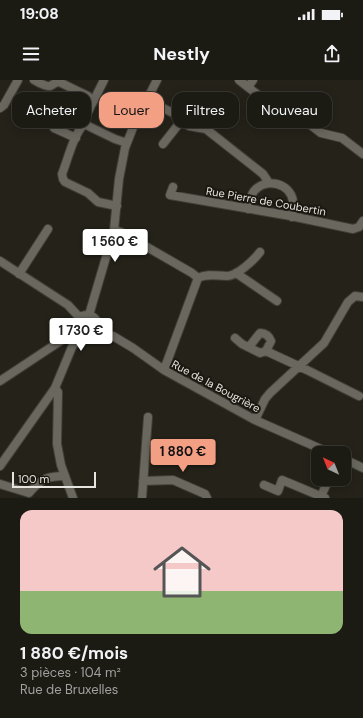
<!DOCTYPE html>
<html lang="fr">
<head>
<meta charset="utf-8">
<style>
	:root { --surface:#1b1a13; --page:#24231c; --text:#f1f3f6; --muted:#a0a1a0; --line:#393833; --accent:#f39f84 }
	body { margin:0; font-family:"DM Sans",sans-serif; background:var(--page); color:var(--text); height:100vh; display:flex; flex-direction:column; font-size:15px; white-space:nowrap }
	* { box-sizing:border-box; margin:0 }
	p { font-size:13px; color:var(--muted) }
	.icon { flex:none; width:22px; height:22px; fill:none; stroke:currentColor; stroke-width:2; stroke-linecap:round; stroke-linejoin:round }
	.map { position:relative; height:418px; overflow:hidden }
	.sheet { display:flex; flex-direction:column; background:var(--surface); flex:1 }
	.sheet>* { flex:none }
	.hud { position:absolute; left:12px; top:12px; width:339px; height:36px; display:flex; gap:8px }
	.needle { width:26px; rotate:317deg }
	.controls { position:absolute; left:311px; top:366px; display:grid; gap:8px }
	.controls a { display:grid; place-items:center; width:40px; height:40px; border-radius:8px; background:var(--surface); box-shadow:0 2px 10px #0003,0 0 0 1px var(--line); font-size:20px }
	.scale { position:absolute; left:12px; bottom:10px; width:84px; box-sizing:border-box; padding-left:4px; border:2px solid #e5e4de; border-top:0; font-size:11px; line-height:14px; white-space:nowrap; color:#e5e4de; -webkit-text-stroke:3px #1a1810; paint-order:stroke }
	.price { position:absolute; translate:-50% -34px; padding:0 9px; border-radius:4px; background:#fff; color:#222; font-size:13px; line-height:26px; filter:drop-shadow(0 1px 2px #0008) }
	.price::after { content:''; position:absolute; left:50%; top:24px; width:12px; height:9px; margin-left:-6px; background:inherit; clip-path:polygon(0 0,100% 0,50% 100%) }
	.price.selected { background:var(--accent); color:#111 }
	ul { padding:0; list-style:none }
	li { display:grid; align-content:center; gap:8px; height:212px; padding:0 20px }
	li span { display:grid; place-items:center; height:124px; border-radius:12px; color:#555 }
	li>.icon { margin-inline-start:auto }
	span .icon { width:72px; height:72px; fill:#fffc; stroke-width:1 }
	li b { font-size:17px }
	.tag { padding:0 14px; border-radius:12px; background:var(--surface); box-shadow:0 2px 10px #0003,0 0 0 1px var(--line); font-size:14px; line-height:36px }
	.tag.selected { background:var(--accent); color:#111 }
	.status { display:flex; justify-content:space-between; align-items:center; height:28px; padding:0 20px; background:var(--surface); direction:ltr }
	.status svg { height:11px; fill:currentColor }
	header { display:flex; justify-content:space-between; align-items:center; height:52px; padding:0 20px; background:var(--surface); font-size:18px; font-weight:700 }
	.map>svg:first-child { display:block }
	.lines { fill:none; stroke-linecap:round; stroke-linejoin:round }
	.minor-casing { stroke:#413f39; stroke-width:10 }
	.minor { stroke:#6a685e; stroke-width:8 }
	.labels { text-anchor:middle; stroke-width:4; stroke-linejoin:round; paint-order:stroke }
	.street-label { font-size:11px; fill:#e5e4de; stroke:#1a1810 }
</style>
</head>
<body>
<div class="status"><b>19:08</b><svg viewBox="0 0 49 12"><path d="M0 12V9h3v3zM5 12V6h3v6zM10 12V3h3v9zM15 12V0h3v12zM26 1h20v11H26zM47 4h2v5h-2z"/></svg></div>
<header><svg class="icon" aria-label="menu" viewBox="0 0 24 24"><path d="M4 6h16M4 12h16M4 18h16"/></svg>Nestly<svg class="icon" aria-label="share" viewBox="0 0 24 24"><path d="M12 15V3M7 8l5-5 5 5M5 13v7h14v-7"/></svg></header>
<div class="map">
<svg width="363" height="418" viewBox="0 0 363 418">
	<rect width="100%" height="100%" fill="#242219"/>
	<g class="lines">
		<!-- minor casing -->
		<g class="minor-casing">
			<path id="minor" d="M 34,0 C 38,2 45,7 50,6 C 53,5 55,2 59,2 L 88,16 C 97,25 84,34 84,44 L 115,59 L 127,63
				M 239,0 L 276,29 L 295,33 L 321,53 L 342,58 L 363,74
				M 248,7 L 253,0
				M 147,20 L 173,33 L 189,46 L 206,49 L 263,94 L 269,103
				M 92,24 L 104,0
				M 0,28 L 4,25 L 18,0
				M 51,43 L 54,48 L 76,58
				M 84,44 C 73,56 68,79 62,94 L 63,99 L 65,102 L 88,113 L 98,122 L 117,126
				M 163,64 L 182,40
				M 173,107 L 170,115 L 291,136 L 353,149 L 359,147 L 363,141
				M 248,129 C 250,123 250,116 254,111 C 266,97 290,103 293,121 C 294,126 293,132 292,137
				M 114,150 L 121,152 L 192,193 L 198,198
				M 0,181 L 68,225 L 80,238
				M 236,193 L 277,221
				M 19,194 L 48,149
				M 89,235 L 114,150 L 119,99 L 125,68 L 134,45 L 157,0
				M76 246a11 11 0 1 1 22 0a11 11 0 1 1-22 0Z
				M 96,251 L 113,256 L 133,268 L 164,290 L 255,340 L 330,373
				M 235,258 L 242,264 L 260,273 L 266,271 L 307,290 L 359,316
				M 249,267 L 260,253 C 265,253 269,256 271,261 L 266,271
				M 164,290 L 198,198 C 208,193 217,196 227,196 C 237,196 254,180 260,172
				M 0,301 L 77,250
				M 55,308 L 58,312 L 57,364 L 61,385 L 73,418
				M 255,340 L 265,319 L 270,313 L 324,263 L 348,222 L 355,216 L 363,217
				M 344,379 L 363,388
				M 0,386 L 55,308 L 72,267 L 81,254
				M 143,401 L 173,400 L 205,414 L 207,418
				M 0,404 L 29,413 C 41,399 47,396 65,396
				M 264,405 L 278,411 L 282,400 L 325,418
				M 321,416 L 329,399
				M 142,418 L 148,337"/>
		</g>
		<!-- minor -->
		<use href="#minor" class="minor"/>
	</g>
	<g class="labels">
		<!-- street labels -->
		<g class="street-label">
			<text transform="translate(266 121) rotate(10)" y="4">Rue Pierre de Coubertin</text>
			<text transform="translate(216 306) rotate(28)" y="4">Rue de la Bougrière</text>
		</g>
	</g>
</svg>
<div class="controls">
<a><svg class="needle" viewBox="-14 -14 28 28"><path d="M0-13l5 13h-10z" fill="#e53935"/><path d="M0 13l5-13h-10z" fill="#a0a1a0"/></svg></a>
</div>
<div class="scale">100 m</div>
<b class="price" style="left:115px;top:183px">1 560 €</b>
<b class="price" style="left:81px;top:272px">1 730 €</b>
<b class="price selected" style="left:183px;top:393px">1 880 €</b>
<div class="hud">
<a class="tag">Acheter</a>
<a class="tag selected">Louer</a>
<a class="tag">Filtres</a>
<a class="tag">Nouveau</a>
</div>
</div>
<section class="sheet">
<ul>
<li><span style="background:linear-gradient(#f6c9c9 65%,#8fb573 0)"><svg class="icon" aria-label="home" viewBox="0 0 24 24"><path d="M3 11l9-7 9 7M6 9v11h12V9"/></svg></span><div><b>1 880 €/mois</b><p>3 pièces · 104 m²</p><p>Rue de Bruxelles</p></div></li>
</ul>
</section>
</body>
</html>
